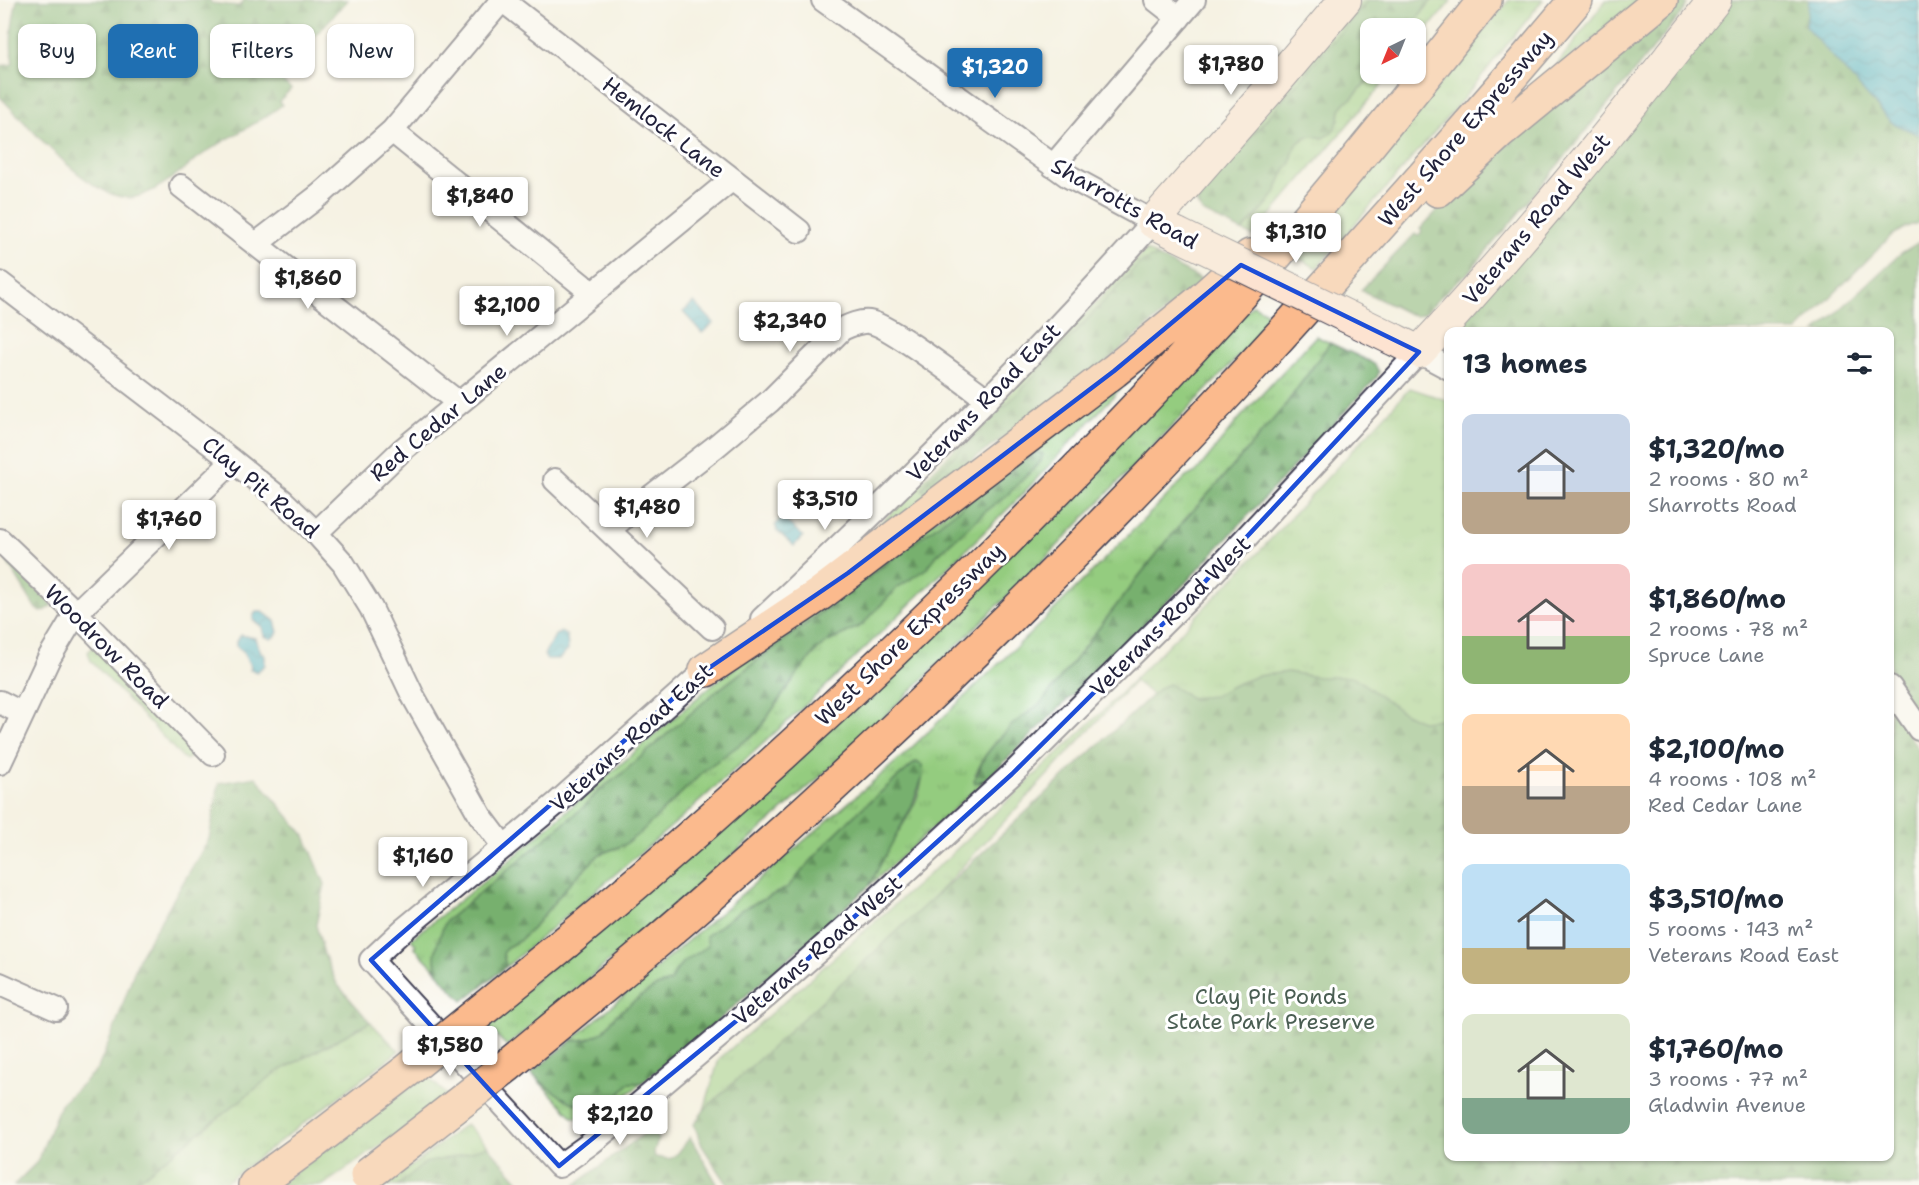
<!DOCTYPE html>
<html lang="en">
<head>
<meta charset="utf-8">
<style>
	:root { --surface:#fff; --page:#f2f2f3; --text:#1f2937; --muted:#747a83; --accent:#1f6fb2 }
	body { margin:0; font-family:"Shantell Sans",sans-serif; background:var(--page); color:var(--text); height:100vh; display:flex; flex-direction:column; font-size:22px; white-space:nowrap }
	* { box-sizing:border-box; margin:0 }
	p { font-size:20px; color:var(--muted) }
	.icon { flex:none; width:33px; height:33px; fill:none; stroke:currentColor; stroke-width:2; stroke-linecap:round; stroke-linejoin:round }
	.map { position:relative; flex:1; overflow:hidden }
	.details { position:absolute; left:1444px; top:327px; width:450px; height:834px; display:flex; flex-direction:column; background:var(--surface); border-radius:12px; box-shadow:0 2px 4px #0004 }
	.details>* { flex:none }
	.banner { position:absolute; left:18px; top:24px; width:570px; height:54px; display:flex; gap:12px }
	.needle { width:39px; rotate:223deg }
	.controls { position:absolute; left:1360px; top:18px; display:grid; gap:12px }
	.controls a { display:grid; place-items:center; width:66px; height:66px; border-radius:12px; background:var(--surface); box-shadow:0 2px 4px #0004; font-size:30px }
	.price { position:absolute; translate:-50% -51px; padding:0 14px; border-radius:6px; background:#fff; color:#222; font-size:20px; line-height:39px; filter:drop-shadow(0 2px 3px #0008) }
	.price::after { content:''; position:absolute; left:50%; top:36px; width:18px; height:14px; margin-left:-9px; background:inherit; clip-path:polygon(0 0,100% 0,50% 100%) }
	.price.selected { background:var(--accent); color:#fff }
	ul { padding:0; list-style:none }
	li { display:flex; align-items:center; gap:18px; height:150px; padding:0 18px }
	li span { display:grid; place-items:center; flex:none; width:168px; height:120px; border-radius:12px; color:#555 }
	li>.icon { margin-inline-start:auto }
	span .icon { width:72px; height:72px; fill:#fffc; stroke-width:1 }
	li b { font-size:26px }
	h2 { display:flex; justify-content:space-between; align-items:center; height:72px; padding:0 18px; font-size:26px }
	.pill { padding:0 21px; border-radius:12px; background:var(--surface); box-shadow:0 2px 4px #0004; font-size:21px; line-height:54px }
	.pill.selected { background:var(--accent); color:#fff }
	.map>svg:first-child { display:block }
	.grass { fill:url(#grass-tufts); stroke:#5b775d; stroke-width:1.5; fill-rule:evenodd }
	.forest { fill:url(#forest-firs); stroke:#4c6954; stroke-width:1.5 }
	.water { fill:url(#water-waves); stroke:#366a82; stroke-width:1.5 }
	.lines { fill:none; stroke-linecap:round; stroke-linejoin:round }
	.street-casing { stroke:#424154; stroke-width:26 }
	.secondary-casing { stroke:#424154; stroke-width:34 }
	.highway-casing { stroke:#424154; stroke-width:36 }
	.street { stroke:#fff; stroke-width:22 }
	.secondary { stroke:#fde3d1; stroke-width:32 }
	.highway { stroke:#fbba8d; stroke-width:33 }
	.secondary-bridge-casing { stroke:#424154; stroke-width:34; stroke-linecap:butt }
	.highway-bridge-casing { stroke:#424154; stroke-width:36; stroke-linecap:butt }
	.secondary-bridge { stroke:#fde3d1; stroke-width:32 }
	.highway-bridge { stroke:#fbba8d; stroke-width:33 }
	.marked { fill:none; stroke:#1d4ed8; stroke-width:4.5; stroke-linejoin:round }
	.labels { text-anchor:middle; stroke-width:6; stroke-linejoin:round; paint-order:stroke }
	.street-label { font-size:22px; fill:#22223b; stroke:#fff }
	.park-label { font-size:22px; fill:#4a5e53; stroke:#fff }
</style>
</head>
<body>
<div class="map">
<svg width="1919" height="1185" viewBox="0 0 1919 1185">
	<defs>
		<pattern id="grass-tufts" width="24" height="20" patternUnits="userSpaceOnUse" patternTransform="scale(1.5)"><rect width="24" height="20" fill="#94cc7f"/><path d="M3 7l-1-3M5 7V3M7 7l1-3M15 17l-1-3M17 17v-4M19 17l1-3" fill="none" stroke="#7faf6f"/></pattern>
		<pattern id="forest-firs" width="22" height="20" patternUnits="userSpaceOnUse" patternTransform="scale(1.5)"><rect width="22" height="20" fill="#77b06e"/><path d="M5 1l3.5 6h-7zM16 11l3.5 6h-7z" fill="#618f5c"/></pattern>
		<pattern id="water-waves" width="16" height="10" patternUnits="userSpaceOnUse" patternTransform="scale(1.5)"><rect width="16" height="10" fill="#4ab2c9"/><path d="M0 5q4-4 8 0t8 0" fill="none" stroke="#3d90a4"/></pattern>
	</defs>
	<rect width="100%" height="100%" fill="#fff"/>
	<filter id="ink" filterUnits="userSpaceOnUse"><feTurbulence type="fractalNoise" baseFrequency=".0167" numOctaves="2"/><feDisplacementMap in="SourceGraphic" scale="12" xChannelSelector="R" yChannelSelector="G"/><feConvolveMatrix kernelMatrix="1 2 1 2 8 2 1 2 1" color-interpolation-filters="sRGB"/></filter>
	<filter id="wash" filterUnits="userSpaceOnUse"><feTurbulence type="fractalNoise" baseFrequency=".008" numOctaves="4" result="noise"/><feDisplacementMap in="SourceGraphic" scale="24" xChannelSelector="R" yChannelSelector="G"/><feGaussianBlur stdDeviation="1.35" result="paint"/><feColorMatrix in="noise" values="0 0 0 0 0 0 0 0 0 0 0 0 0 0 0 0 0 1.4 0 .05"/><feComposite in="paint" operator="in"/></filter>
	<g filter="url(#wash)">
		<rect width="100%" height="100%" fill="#f6f2e3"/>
		<!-- grass -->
		<path class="grass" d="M 1362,0 L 1368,0 L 1201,195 L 1198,203 L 1199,208 L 1193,197 Z
			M 1432,0 L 1452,0 L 1416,43 L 1416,28 L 1410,28 Z
			M 1509,0 L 1543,0 L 1463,99 L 1317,268 L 1292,255 L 1379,157 Z
			M 1606,0 L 1647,0 L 1556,68 L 1559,62 Z
			M 1374,74 L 1391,74 L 1253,236 L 1242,231 L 1264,209 L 1275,193 L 1284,172 L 1291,163 L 1293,152 L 1298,143 L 1306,137 L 1313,136 L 1323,138 L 1339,120 L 1340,109 L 1346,102 L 1352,98 Z
			M 1146,250 L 1160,258 L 1155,258 L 1139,264 L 1019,392 L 926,483 L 922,488 L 929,492 L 873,542 L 868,536 L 996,408 Z
			M 1253,305 L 1276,317 L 1044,560 L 860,741 L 664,916 L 507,1046 L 487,1026 Z
			M 1316,336 L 1330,343 L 1284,407 L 1229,471 L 1181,524 L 1139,576 L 1042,702 L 996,742 L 985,756 L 975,775 L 980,783 L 987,779 L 869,886 C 874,876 879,866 884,856 C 898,829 926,798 922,766 L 916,762 L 861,809 L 835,834 L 787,888 L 741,910 L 700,954 L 685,961 L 676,970 L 670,982 L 657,986 L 616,1015 L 603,1032 L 588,1039 L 571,1041 L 905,754 L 1041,623 L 1186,477 L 1196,472 L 1239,419 Z
			M 1135,373 L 1017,500 L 822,690 L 679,820 L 506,967 L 503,954 L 507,947 L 519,941 L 533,928 L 569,884 L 600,854 L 624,845 L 663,811 L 706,769 L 757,732 L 800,670 L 817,650 L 828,642 L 862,625 L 897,588 L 927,568 L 937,555 L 985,512 L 1006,496 L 1041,461 L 881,566 L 713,694 L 619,776 L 599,790 L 585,806 L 446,921 C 439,936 434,955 437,971 L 414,947 L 416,945 L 411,939 L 501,868 L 713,684 Z
			M 1410,388 L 1449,401 L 1449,1156 L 1890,1156 L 1890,708 L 1919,750 L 1919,1185 L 701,1120 L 719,1059 L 945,860 L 1108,706 L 1257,554 ZM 1135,681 L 1220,750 L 922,910 Z
			M 94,646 L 196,751 L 193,757 L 186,760 L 181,756 L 91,661 L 88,652 Z
			M 370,1022 L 399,1051 L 222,1185 L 132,1185 L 274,1074 Z
			M 531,1073 C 549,1089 584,1119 610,1104 C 618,1099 622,1090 629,1083 L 641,1083 L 647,1079 L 588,1125 L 584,1120 L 573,1117 Z
			M 427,1076 L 447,1095 L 398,1133 L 323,1185 L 279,1185 L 362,1121 Z
			M 466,1124 L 488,1146 L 461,1155 L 398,1185 L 387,1185 Z"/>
		<!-- forest -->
		<path class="forest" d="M 17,0 L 210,0 L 211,3 L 240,6 L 244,0 L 348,0 L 313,38 L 304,30 L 298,29 L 291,35 L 272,72 L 291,89 L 279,101 L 282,105 C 258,124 230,136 205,153 C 183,168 162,190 136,197 C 95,207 27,123 0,97 L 0,66 L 13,64 C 9,42 12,22 17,0 Z
			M 1368,0 L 1432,0 L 1410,28 L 1371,28 L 1371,74 L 1374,74 L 1352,98 L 1346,102 L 1340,109 L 1339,119 L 1333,131 L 1323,138 L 1313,136 L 1306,137 L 1298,143 L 1293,152 L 1291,163 L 1284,172 L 1275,193 L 1264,208 L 1242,231 L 1202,212 L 1198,203 L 1201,195 Z
			M 1730,0 L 1809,0 L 1807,27 L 1891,122 L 1919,135 L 1919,223 L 1906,227 L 1891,236 L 1797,331 L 1456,332 Z
			M 1683,1 L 1687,4 L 1682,13 L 1513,220 L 1467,274 L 1447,290 L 1425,313 L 1416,316 L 1407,313 L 1361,290 L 1415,234 L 1418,236 L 1422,231 L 1420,229 L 1467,179 L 1672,7 Z
			M 1919,242 L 1919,716 L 1890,672 L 1890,332 L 1816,332 L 1901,253 Z
			M 1151,258 L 1160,258 L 1203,280 L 1087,378 L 928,492 L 922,490 L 926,483 L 1019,392 L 1139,264 Z
			M 1330,343 L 1369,361 L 1375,365 L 1379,372 L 1377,377 L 1176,593 L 987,779 L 975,783 L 974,781 L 985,756 L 996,742 L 1013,724 L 1042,702 L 1139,576 L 1181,524 L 1229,471 L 1284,407 Z
			M 1039,452 L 1043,454 L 1041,461 L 1006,496 L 985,512 L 937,555 L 927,568 L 897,588 L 862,625 L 828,642 L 817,650 L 800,670 L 757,732 L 706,769 L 640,833 L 624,845 L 600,854 L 569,884 L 533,928 L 519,941 L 507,947 L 503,954 L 506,967 L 463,1001 C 455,992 444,983 438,972 C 430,959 440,934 446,921 L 585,806 L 599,790 L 619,776 L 713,694 L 1033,453 Z
			M 0,550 L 52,605 L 45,611 L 41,612 L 36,609 Z
			M 1288,672 L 1318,677 L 1354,677 L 1401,711 L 1421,721 L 1442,719 L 1449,714 L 1449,1156 L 1890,1156 L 1890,708 L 1919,750 L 1919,1185 L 728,1185 L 702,1146 L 694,1124 L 705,1109 L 1161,687 L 1169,684 L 1191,698 L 1214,696 L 1234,685 L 1257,676 Z
			M 916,762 L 922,765 L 923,776 L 912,806 L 869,886 L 720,1019 L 647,1079 L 641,1083 L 629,1083 C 622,1090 618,1099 610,1104 C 585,1119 549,1089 531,1073 L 571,1041 L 588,1039 L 603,1032 L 616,1015 L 641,996 L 657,986 L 670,982 C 674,975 677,967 684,962 C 692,955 700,953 708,945 L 706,936 L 741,910 L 787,888 L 835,834 L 861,809 Z
			M 256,777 L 305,836 L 325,884 L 316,925 L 324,954 L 337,984 L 370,1022 L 274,1074 L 132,1185 L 14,1185 L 37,1162 L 60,1105 L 98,1068 L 115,1027 L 139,957 L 209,839 L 219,783 Z
			M 652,1131 L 658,1139 L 654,1152 L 655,1157 L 669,1159 L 678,1153 L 690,1137 L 718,1185 L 575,1185 L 645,1133 Z
			M 488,1146 L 522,1185 L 398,1185 L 425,1163 L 461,1155 Z"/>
		<!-- water -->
		<path class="water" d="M 1809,0 L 1919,0 L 1919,135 L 1891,122 L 1806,27 Z
			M 694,302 L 714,323 L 702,333 L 683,312 Z
			M 780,519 L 783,521 L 785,520 L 803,536 L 794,546 L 776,530 L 777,528 L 775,526 Z
			M 256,612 L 263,612 L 275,621 L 278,632 L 275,637 L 271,639 L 264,636 L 262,627 L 253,620 L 253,616 Z
			M 561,632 L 567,636 L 568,650 L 559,659 L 546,659 L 544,655 C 547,647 552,643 555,635 Z
			M 241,635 L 255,638 L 261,652 L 265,656 L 265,665 L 257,672 L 250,670 L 251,667 L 242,651 L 236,646 L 236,641 Z"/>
	</g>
	<g filter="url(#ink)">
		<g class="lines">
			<!-- street casing -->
			<g class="street-casing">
				<path id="street" d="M 502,0 L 799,231
					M 1156,0 L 1179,18
					M 392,131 L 592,293
					M 1053,166 L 1194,0
					M 181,186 L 459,403
					M 256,244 L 321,194 L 392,131 L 502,0
					M 0,283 L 233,461 L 283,501 L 316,533 L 343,563 L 371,608 L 413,696 L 480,815 L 504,847
					M 555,480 L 712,628
					M 608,530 L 715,447 L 770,401 L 842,329 C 851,325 860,321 869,322 C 889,324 967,385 987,399
					M 316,533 L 402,450 L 731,180
					M 0,540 L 76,613 L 213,754
					M 762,619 C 898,492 1030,361 1153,222 L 1068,176 L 823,0
					M 716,661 L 557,803 L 403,930 L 371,960 L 559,1166 L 591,1143 L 626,1115 L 768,995 L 867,908 L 1012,774 L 1199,588 L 1419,352 L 1449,368
					M 1890,687 L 1919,729
					M 0,702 L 23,714
					M 0,763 L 49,658 L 76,613 L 233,461
					M 0,984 L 56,1009"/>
			</g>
			<!-- secondary casing -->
			<g class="secondary-casing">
				<path id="secondary" d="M 1177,234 L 1153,222 L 1269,90 L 1345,0
					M 1393,339 L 1419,352 C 1524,241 1620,120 1715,0"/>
			</g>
			<!-- highway casing -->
			<g class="highway-casing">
				<path id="highway" d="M 1438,190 L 1499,133 L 1661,0
					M 706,670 L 820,594 L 1114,371 L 1198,303 L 1250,256
					M 566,942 C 716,819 859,687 997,550 C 1097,450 1196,348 1288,241 C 1356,163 1420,81 1485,0
					M 619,974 C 865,768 1093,543 1308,305 C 1399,204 1489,104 1576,0
					M 255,1185 L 314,1142"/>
			</g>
			<!-- street -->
			<use href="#street" class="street"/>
			<!-- secondary -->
			<use href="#secondary" class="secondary"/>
			<!-- highway -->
			<use href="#highway" class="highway"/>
			<!-- secondary-bridge casing -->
			<g class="secondary-bridge-casing">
				<path id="secondary-bridge" d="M 1177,234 L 1393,339"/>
			</g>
			<!-- highway-bridge casing -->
			<g class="highway-bridge-casing">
				<path id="highway-bridge" d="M 314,1142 L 408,1070 L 566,942
					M 367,1175 L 507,1066 L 619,974"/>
			</g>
			<!-- secondary-bridge -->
			<use href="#secondary-bridge" class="secondary-bridge"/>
			<!-- highway-bridge -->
			<use href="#highway-bridge" class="highway-bridge"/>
		</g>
	</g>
	<!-- marked area -->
	<path d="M0 0H1919V1185H0ZM 1241,265 L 1419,352 L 1199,588 L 1012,774 L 768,995 L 559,1166 L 371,960 L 706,670 L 848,573 L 1114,371 Z" fill="#f6f2e3" fill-opacity=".55" fill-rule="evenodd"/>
	<path class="marked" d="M 1241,265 L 1419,352 L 1199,588 L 1012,774 L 768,995 L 559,1166 L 371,960 L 706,670 L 848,573 L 1114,371 Z"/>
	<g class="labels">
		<!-- street labels -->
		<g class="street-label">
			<text transform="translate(664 127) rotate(38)" y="8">Hemlock Lane</text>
			<text transform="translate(1465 128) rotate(-49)" y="8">West Shore Expressway</text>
			<text transform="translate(1125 203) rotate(29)" y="8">Sharrotts Road</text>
			<text transform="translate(1536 219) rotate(-50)" y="8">Veterans Road West</text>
			<text transform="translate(983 402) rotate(-46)" y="8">Veterans Road East</text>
			<text transform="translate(438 422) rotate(-40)" y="8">Red Cedar Lane</text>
			<text transform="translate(261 487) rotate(40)" y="8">Clay Pit Road</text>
			<text transform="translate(1170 616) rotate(-45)" y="8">Veterans Road West</text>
			<text transform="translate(909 634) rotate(-44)" y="8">West Shore Expressway</text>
			<text transform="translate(107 646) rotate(45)" y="8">Woodrow Road</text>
			<text transform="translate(631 737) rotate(-42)" y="8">Veterans Road East</text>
			<text transform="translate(817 950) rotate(-41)" y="8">Veterans Road West</text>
		</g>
		<!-- park labels -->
		<g class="park-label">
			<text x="1271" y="1004">Clay Pit Ponds<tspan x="1271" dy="25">State Park Preserve</tspan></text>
		</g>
	</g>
</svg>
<div class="controls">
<a><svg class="needle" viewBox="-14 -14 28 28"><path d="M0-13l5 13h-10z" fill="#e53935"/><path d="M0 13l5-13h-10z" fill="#747a83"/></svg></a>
</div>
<b class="price" style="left:1231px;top:96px">$1,780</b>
<b class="price selected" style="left:995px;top:99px">$1,320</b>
<b class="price" style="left:480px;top:228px">$1,840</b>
<b class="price" style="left:1296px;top:264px">$1,310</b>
<b class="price" style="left:308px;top:310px">$1,860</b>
<b class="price" style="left:507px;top:337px">$2,100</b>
<b class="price" style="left:790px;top:353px">$2,340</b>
<b class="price" style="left:825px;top:531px">$3,510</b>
<b class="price" style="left:647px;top:539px">$1,480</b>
<b class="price" style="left:169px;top:551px">$1,760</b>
<b class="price" style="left:423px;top:888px">$1,160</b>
<b class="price" style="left:450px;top:1077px">$1,580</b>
<b class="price" style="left:620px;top:1146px">$2,120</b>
<div class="banner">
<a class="pill">Buy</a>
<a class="pill selected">Rent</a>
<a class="pill">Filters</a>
<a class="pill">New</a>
</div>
<section class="details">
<h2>13 homes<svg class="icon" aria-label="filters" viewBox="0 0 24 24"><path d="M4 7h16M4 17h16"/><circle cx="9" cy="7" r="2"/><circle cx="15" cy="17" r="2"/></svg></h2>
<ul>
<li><span style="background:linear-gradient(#c9d6e8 65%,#b9a48a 0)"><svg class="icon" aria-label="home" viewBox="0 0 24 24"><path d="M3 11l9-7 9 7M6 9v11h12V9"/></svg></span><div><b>$1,320/mo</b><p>2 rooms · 80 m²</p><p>Sharrotts Road</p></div></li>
<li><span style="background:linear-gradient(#f6c9c9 60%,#8fb573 0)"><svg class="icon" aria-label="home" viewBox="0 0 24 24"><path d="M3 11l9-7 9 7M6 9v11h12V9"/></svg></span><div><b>$1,860/mo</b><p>2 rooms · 78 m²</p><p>Spruce Lane</p></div></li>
<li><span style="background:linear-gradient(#ffd9b3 60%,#b9a48a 0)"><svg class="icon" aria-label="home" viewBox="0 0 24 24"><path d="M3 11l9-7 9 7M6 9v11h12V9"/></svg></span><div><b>$2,100/mo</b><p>4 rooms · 108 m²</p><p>Red Cedar Lane</p></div></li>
<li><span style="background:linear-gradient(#bfe0f5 70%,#c2b280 0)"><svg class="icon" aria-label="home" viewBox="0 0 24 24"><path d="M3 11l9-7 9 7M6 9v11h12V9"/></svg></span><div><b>$3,510/mo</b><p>5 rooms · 143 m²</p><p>Veterans Road East</p></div></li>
<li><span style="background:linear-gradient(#dfe7d0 70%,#7fa58c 0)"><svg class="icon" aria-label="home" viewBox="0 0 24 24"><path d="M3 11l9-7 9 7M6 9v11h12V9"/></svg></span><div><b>$1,760/mo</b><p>3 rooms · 77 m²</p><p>Gladwin Avenue</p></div></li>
</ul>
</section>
</div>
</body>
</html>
